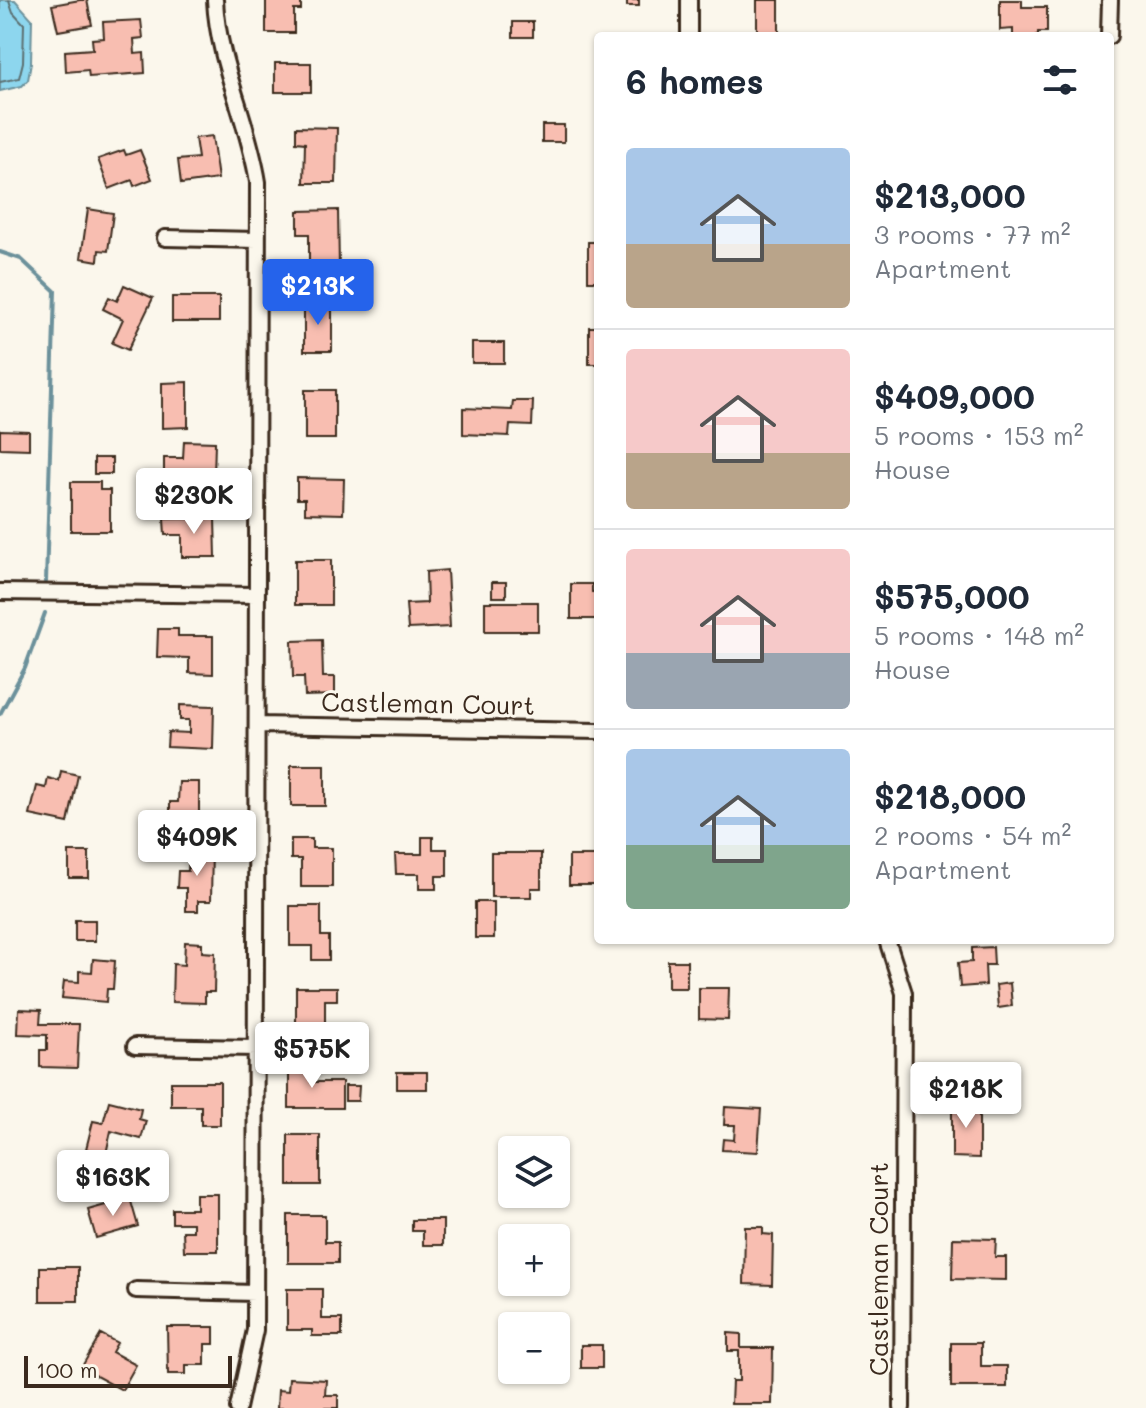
<!DOCTYPE html>
<html lang="en">
<head>
<meta charset="utf-8">
<style>
	:root { --surface:#fff; --page:#f6f6f7; --text:#1f2937; --muted:#747a83; --line:#e0e1e3; --accent:#2563eb }
	body { margin:0; font-family:Mali,sans-serif; background:var(--page); color:var(--text); height:100vh; display:flex; flex-direction:column; font-size:30px; white-space:nowrap }
	* { box-sizing:border-box; margin:0 }
	p { font-size:26px; color:var(--muted) }
	.icon { flex:none; width:44px; height:44px; fill:none; stroke:currentColor; stroke-width:2; stroke-linecap:round; stroke-linejoin:round }
	.map { position:relative; flex:1; overflow:hidden }
	.sheet { position:absolute; left:594px; top:32px; width:520px; height:912px; display:flex; flex-direction:column; background:var(--surface); border-radius:8px; box-shadow:0 2px 6px #0004 }
	.sheet>* { flex:none }
	.buttons { position:absolute; left:498px; top:1136px; display:grid; gap:16px }
	.buttons a { display:grid; place-items:center; width:72px; height:72px; border-radius:8px; background:var(--surface); box-shadow:0 2px 6px #0004; font-size:40px }
	.scale { position:absolute; left:24px; bottom:20px; width:208px; box-sizing:border-box; padding-left:8px; border:4px solid #3b2a1e; border-top:0; font-size:22px; line-height:28px; white-space:nowrap; color:#3b2a1e; -webkit-text-stroke:6px #fbf7ec; paint-order:stroke }
	.price { position:absolute; translate:-50% -68px; padding:0 18px; border-radius:8px; background:#fff; color:#222; font-size:26px; line-height:52px; filter:drop-shadow(0 2px 4px #0008) }
	.price::after { content:''; position:absolute; left:50%; top:48px; width:24px; height:18px; margin-left:-12px; background:inherit; clip-path:polygon(0 0,100% 0,50% 100%) }
	.price.on { background:var(--accent); color:#fff }
	ul { padding:0; list-style:none }
	li { display:flex; align-items:center; gap:24px; height:200px; padding:0 32px }
	li+li { border-top:2px solid var(--line) }
	li span { display:grid; place-items:center; flex:none; width:224px; height:160px; border-radius:8px; color:#555 }
	li>.icon { margin-inline-start:auto }
	span .icon { width:96px; height:96px; fill:#fffc; stroke-width:1 }
	li b { font-size:34px }
	h2 { display:flex; justify-content:space-between; align-items:center; height:96px; padding:0 32px; font-size:34px }
	.map>svg:first-child { display:block }
	.water { fill:#8dd6ee; stroke:#6c919b; stroke-width:2 }
	.lines { fill:none; stroke-linecap:round; stroke-linejoin:round }
	.shore { stroke:#5c6f71; stroke-width:2 }
	.stream { stroke:#6c919b; stroke-width:4 }
	.building { fill:#f8beb1; stroke:#3b2a1e; stroke-width:2 }
	.minor-casing { stroke:#3b2a1e; stroke-width:20 }
	.minor { stroke:#fbf7ec; stroke-width:14 }
	.labels { text-anchor:middle; stroke-width:6; stroke-linejoin:round; paint-order:stroke }
	.street-label { font-size:26px; fill:#3b2a1e; stroke:#fbf7ec }
</style>
</head>
<body>
<div class="map">
<svg width="1146" height="1408" viewBox="0 0 1146 1408">
	<rect width="100%" height="100%" fill="#fbf7ec"/>
	<filter id="ink" filterUnits="userSpaceOnUse"><feTurbulence type="fractalNoise" baseFrequency=".0125" numOctaves="2"/><feDisplacementMap in="SourceGraphic" scale="16" xChannelSelector="R" yChannelSelector="G"/><feConvolveMatrix kernelMatrix="1 2 1 2 8 2 1 2 1" color-interpolation-filters="sRGB"/></filter>
	<g filter="url(#ink)">
		<!-- water -->
		<path class="water" d="M 0,0 L 15,0 L 32,19 L 31,63 L 28,80 L 22,86 L 0,91 Z"/>
		<g class="lines">
			<!-- shore -->
			<path class="shore" d="M 0,82 L 19,78 L 23,62 L 24,24 L 13,12 L 9,0"/>
			<!-- stream -->
			<path class="stream" d="M 0,252 L 21,259 L 55,291 L 46,582
				M 0,714 L 25,668 L 45,613"/>
		</g>
		<!-- building -->
		<path class="building" d="M 80,0 L 87,0 L 92,25 L 58,31 L 52,5 Z
			M 266,0 L 301,0 L 301,10 L 294,10 L 294,33 L 266,33 Z
			M 627,0 L 639,0 L 639,6 L 627,6 Z
			M 757,0 L 779,0 L 779,36 L 757,36 Z
			M 1000,0 L 1022,0 L 1022,7 L 1047,7 L 1047,32 L 1038,32 L 1038,36 L 1013,36 L 1013,29 L 1000,30 Z
			M 141,20 L 143,38 L 134,39 L 135,54 L 144,53 L 145,73 L 89,77 L 88,70 L 66,72 L 65,51 L 93,49 L 92,39 L 104,38 L 103,22 Z
			M 513,22 L 533,22 L 533,37 L 513,37 Z
			M 275,63 L 311,63 L 311,92 L 275,92 Z
			M 542,125 L 564,125 L 564,142 L 542,142 Z
			M 296,127 L 337,128 L 336,183 L 304,183 L 305,143 L 296,142 Z
			M 212,136 L 218,179 L 181,184 L 178,160 L 198,158 L 195,138 Z
			M 124,150 L 126,155 L 140,150 L 152,179 L 134,186 L 132,180 L 109,189 L 98,159 Z
			M 88,209 L 113,213 L 108,251 L 99,250 L 98,261 L 81,258 Z
			M 338,210 L 339,267 L 309,267 L 309,234 L 298,234 L 298,211 Z
			M 588,242 L 598,242 L 598,281 L 588,281 Z
			M 124,285 L 153,298 L 128,350 L 112,343 L 123,319 L 103,309 L 109,297 L 117,301 Z
			M 172,297 L 219,297 L 219,322 L 172,322 Z
			M 304,303 L 332,303 L 332,351 L 304,351 Z
			M 589,327 L 598,327 L 598,364 L 589,364 Z
			M 472,343 L 504,343 L 504,363 L 472,363 Z
			M 188,382 L 188,427 L 162,428 L 162,383 Z
			M 305,390 L 335,390 L 335,439 L 305,439 Z
			M 513,401 L 533,401 L 532,426 L 510,425 L 509,436 L 463,434 L 463,408 L 512,410 Z
			M 0,430 L 29,431 L 29,449 L 0,448 Z
			M 184,441 L 215,442 L 214,477 L 203,477 L 203,485 L 164,484 L 164,458 L 183,458 Z
			M 94,458 L 112,458 L 112,474 L 94,474 Z
			M 297,478 L 344,479 L 343,514 L 305,513 L 305,499 L 297,499 Z
			M 71,482 L 100,482 L 100,490 L 110,490 L 110,531 L 71,531 Z
			M 215,518 L 216,557 L 182,557 L 182,535 L 165,535 L 164,519 Z
			M 295,560 L 331,560 L 331,605 L 295,605 Z
			M 447,570 L 450,627 L 408,629 L 406,604 L 427,603 L 426,572 Z
			M 492,582 L 506,582 L 506,597 L 492,597 Z
			M 571,584 L 592,584 L 592,592 L 598,592 L 598,619 L 571,619 Z
			M 485,602 L 538,602 L 538,631 L 485,631 Z
			M 158,629 L 178,629 L 178,636 L 213,636 L 213,674 L 189,673 L 189,658 L 157,657 Z
			M 322,640 L 323,677 L 335,677 L 335,695 L 305,696 L 304,677 L 293,677 L 292,641 Z
			M 180,705 L 214,706 L 213,749 L 167,747 L 168,732 L 189,733 L 189,720 L 180,720 Z
			M 291,765 L 325,765 L 325,806 L 291,806 Z
			M 61,771 L 78,775 L 68,823 L 30,815 L 37,786 L 46,788 L 48,778 L 59,781 Z
			M 179,782 L 199,782 L 199,836 L 157,836 L 157,821 L 170,821 L 170,802 L 178,802 Z
			M 422,837 L 433,837 L 433,849 L 447,849 L 447,876 L 436,876 L 436,889 L 419,889 L 419,874 L 396,874 L 395,854 L 422,854 Z
			M 291,839 L 312,839 L 312,848 L 332,848 L 332,887 L 301,887 L 301,859 L 291,859 Z
			M 189,849 L 212,849 L 211,901 L 198,901 L 198,911 L 186,911 L 186,888 L 177,888 L 178,871 L 188,871 Z
			M 69,852 L 89,852 L 89,878 L 69,878 Z
			M 491,853 L 541,853 L 541,888 L 531,888 L 531,897 L 491,897 Z
			M 569,856 L 598,856 L 598,885 L 569,885 Z
			M 475,902 L 494,902 L 494,938 L 475,938 Z
			M 290,906 L 321,906 L 321,936 L 329,936 L 329,960 L 312,960 L 312,946 L 290,946 Z
			M 75,920 L 95,920 L 95,941 L 75,941 Z
			M 185,942 L 202,943 L 202,952 L 215,953 L 214,992 L 205,992 L 205,1003 L 172,1002 L 173,964 L 184,965 Z
			M 993,947 L 994,965 L 985,965 L 986,985 L 960,987 L 958,963 L 972,962 L 972,948 Z
			M 93,959 L 115,961 L 113,989 L 107,989 L 106,1002 L 62,998 L 64,981 L 79,982 L 79,971 L 92,972 Z
			M 668,961 L 687,961 L 687,988 L 668,988 Z
			M 1010,983 L 1012,1006 L 998,1008 L 996,985 Z
			M 296,987 L 337,987 L 337,1000 L 325,1000 L 325,1033 L 296,1033 Z
			M 699,988 L 729,988 L 728,1020 L 699,1019 Z
			M 19,1009 L 41,1010 L 40,1024 L 79,1024 L 77,1068 L 40,1067 L 40,1050 L 47,1050 L 47,1035 L 18,1034 Z
			M 289,1063 L 311,1063 L 311,1082 L 342,1082 L 342,1108 L 289,1108 Z
			M 397,1072 L 427,1072 L 427,1089 L 397,1089 Z
			M 171,1082 L 220,1082 L 220,1125 L 201,1125 L 201,1106 L 171,1106 Z
			M 345,1086 L 359,1086 L 358,1101 L 345,1101 Z
			M 960,1099 L 979,1100 L 979,1158 L 952,1157 L 952,1110 L 960,1110 Z
			M 109,1101 L 141,1109 L 139,1119 L 146,1121 L 141,1139 L 111,1131 L 106,1154 L 86,1149 L 93,1121 L 103,1123 Z
			M 725,1107 L 761,1109 L 758,1152 L 722,1150 L 723,1139 L 734,1140 L 735,1125 L 724,1125 Z
			M 288,1135 L 320,1135 L 320,1185 L 288,1185 Z
			M 196,1194 L 218,1194 L 218,1251 L 184,1251 L 183,1231 L 193,1231 L 193,1223 L 172,1223 L 172,1209 L 196,1209 Z
			M 130,1198 L 138,1226 L 96,1238 L 88,1210 Z
			M 288,1215 L 325,1215 L 325,1242 L 338,1242 L 338,1263 L 288,1263 Z
			M 412,1220 L 443,1220 L 443,1245 L 423,1245 L 423,1231 L 412,1231 Z
			M 745,1227 L 763,1227 L 763,1234 L 773,1235 L 772,1285 L 744,1284 Z
			M 953,1238 L 996,1239 L 995,1257 L 1006,1257 L 1006,1280 L 952,1279 Z
			M 40,1267 L 78,1267 L 78,1301 L 40,1301 Z
			M 287,1289 L 322,1289 L 322,1319 L 342,1319 L 342,1336 L 312,1336 L 312,1330 L 287,1330 Z
			M 167,1327 L 214,1327 L 214,1344 L 205,1344 L 205,1365 L 186,1365 L 186,1374 L 168,1374 Z
			M 728,1333 L 741,1334 L 741,1348 L 773,1348 L 772,1404 L 731,1404 L 732,1381 L 739,1381 L 739,1351 L 728,1351 Z
			M 101,1334 L 117,1343 L 112,1352 L 136,1365 L 122,1390 L 81,1368 Z
			M 951,1343 L 981,1343 L 981,1366 L 1007,1366 L 1007,1387 L 951,1387 Z
			M 581,1345 L 602,1345 L 602,1368 L 581,1368 Z
			M 289,1378 L 326,1380 L 325,1395 L 338,1395 L 338,1408 L 277,1408 L 278,1390 L 288,1391 Z"/>
		<g class="lines">
			<!-- minor casing -->
			<g class="minor-casing">
				<path id="minor" d="M 215,0 C 218,63 248,119 258,182 L 255,1330 L 238,1408
					M 689,36 L 689,0
					M 1109,36 L 1110,0
					M 165,238 L 257,240
					M 0,592 L 256,595
					M 257,725 L 598,731
					M 887,940 L 904,993 L 902,1408
					M 135,1046 L 257,1048
					M 136,1290 L 255,1293"/>
			</g>
			<!-- minor -->
			<use href="#minor" class="minor"/>
		</g>
	</g>
	<g class="labels">
		<!-- street labels -->
		<g class="street-label">
			<text transform="translate(428 704) rotate(1)" y="9">Castleman Court</text>
			<text transform="translate(879 1269) rotate(-90)" y="9">Castleman Court</text>
		</g>
	</g>
</svg>
<div class="buttons">
<a><svg class="icon" aria-label="layers" viewBox="0 0 24 24"><path d="M12 4l9 5-9 5-9-5zM3 14l9 5 9-5"/></svg></a>
<a>+</a>
<a>−</a>
</div>
<div class="scale">100 m</div>
<b class="price on" style="left:318px;top:327px">$213K</b>
<b class="price" style="left:194px;top:536px">$230K</b>
<b class="price" style="left:197px;top:878px">$409K</b>
<b class="price" style="left:312px;top:1090px">$575K</b>
<b class="price" style="left:966px;top:1130px">$218K</b>
<b class="price" style="left:113px;top:1218px">$163K</b>
<section class="sheet">
<h2>6 homes<svg class="icon" aria-label="filters" viewBox="0 0 24 24"><path d="M4 7h16M4 17h16"/><circle cx="9" cy="7" r="2"/><circle cx="15" cy="17" r="2"/></svg></h2>
<ul>
<li><span style="background:linear-gradient(#a9c7e8 60%,#b9a48a 0)"><svg class="icon" aria-label="home" viewBox="0 0 24 24"><path d="M3 11l9-7 9 7M6 9v11h12V9"/></svg></span><div><b>$213,000</b><p>3 rooms · 77 m²</p><p>Apartment</p></div></li>
<li><span style="background:linear-gradient(#f6c9c9 65%,#b9a48a 0)"><svg class="icon" aria-label="home" viewBox="0 0 24 24"><path d="M3 11l9-7 9 7M6 9v11h12V9"/></svg></span><div><b>$409,000</b><p>5 rooms · 153 m²</p><p>House</p></div></li>
<li><span style="background:linear-gradient(#f6c9c9 65%,#9aa5b1 0)"><svg class="icon" aria-label="home" viewBox="0 0 24 24"><path d="M3 11l9-7 9 7M6 9v11h12V9"/></svg></span><div><b>$575,000</b><p>5 rooms · 148 m²</p><p>House</p></div></li>
<li><span style="background:linear-gradient(#a9c7e8 60%,#7fa58c 0)"><svg class="icon" aria-label="home" viewBox="0 0 24 24"><path d="M3 11l9-7 9 7M6 9v11h12V9"/></svg></span><div><b>$218,000</b><p>2 rooms · 54 m²</p><p>Apartment</p></div></li>
</ul>
</section>
</div>
</body>
</html>
